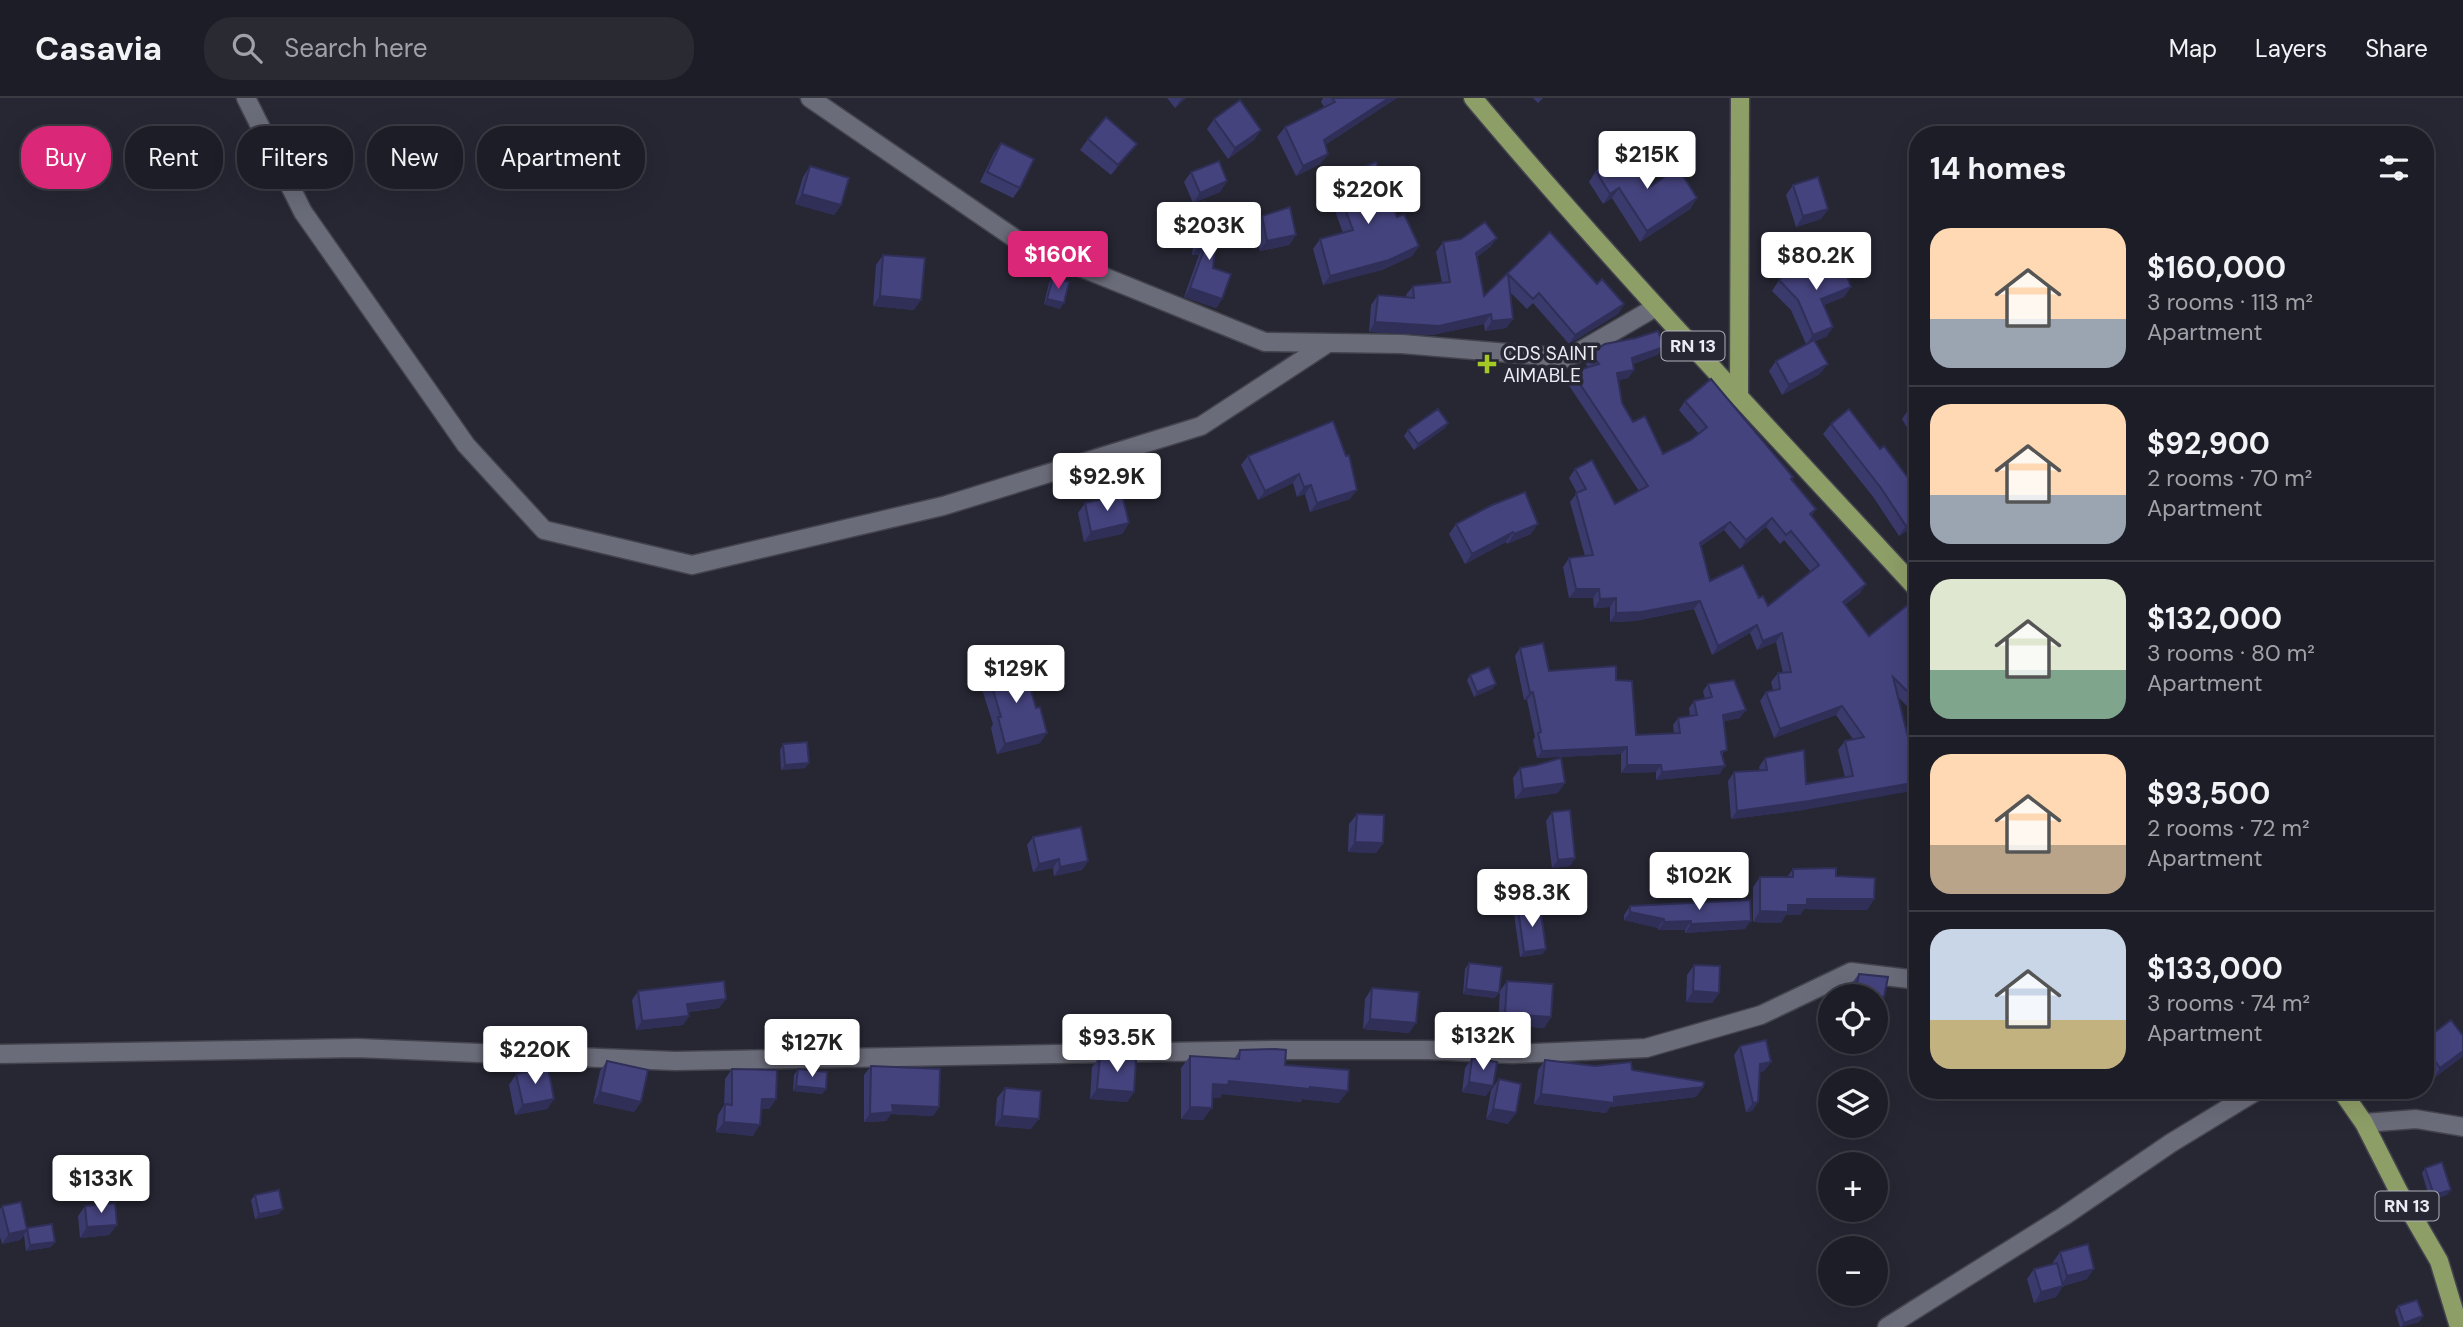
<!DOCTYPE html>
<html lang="en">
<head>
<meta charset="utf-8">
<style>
	:root { --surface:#1c1d26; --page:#292a32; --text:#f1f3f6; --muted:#a0a2a7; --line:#3a3b43; --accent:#db2777 }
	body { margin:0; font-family:"DM Sans",sans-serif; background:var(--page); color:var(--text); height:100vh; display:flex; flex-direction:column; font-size:26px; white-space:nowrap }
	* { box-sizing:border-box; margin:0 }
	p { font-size:23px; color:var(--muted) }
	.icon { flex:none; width:38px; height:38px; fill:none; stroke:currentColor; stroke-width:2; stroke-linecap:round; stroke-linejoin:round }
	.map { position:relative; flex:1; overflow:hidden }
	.drawer { position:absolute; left:1909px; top:28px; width:525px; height:973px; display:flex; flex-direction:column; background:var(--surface); border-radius:28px; box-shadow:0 7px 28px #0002,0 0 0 2px var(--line) }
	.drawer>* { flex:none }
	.hud { position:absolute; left:21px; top:28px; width:665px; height:63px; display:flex; gap:14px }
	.controls { position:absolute; left:1818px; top:886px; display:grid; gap:14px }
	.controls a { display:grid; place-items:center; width:70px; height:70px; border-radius:50%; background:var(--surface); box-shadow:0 7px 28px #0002,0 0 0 2px var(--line); font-size:35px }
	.price { position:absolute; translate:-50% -60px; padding:0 16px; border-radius:7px; background:#fff; color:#222; font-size:23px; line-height:46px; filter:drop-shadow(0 2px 4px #0008) }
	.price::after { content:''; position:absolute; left:50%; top:42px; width:21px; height:16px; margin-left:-10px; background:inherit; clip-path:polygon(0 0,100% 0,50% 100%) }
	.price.selected { background:var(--accent); color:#fff }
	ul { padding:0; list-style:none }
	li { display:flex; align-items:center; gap:21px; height:175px; padding:0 21px }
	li+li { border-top:2px solid var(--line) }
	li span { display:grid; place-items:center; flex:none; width:196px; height:140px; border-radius:21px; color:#555 }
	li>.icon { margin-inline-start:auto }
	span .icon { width:84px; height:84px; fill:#fffc; stroke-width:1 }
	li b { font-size:30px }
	h2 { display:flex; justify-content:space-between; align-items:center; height:84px; padding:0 21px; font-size:30px }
	.pill { padding:0 24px; border-radius:28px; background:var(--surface); box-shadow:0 7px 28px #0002,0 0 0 2px var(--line); font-size:24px; line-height:63px }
	.pill.selected { background:var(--accent); color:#fff }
	header { display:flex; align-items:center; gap:42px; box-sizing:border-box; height:98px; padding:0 35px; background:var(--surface); border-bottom:2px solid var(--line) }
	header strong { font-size:33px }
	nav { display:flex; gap:38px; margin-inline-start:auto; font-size:24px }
	.search { width:490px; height:63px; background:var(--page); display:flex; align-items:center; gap:18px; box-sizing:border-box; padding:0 24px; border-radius:28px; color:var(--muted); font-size:26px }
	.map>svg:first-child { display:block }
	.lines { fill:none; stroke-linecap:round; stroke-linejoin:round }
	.minor-casing { stroke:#44444e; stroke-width:21 }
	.major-casing { stroke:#44444e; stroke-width:21 }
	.minor { stroke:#6b6c7a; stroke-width:18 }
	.major { stroke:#8e9e67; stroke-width:18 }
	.wall { fill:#3b3a6c; fill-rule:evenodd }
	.shaded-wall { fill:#302f58 }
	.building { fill:#45437d; stroke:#302f58; stroke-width:2; fill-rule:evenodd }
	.poi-dot { fill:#a4c824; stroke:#262733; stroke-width:2.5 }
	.labels { text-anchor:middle; stroke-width:7; stroke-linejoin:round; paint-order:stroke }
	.shield { fill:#262733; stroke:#afb0b9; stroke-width:2 }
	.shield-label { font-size:18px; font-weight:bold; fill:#eaebf3 }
	.poi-label { font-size:19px; fill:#eaebf3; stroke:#262733; text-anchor:start }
</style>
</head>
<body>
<header>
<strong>Casavia</strong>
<div class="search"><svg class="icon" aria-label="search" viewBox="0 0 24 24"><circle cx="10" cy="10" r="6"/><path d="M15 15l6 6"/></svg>Search here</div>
<nav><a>Map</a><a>Layers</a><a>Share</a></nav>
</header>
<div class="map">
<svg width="2463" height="1229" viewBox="0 0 2463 1229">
	<rect width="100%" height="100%" fill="#262733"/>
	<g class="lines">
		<!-- minor casing -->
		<g class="minor-casing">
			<path id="minor" d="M 246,0 L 303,114 L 466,347 L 544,432 L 692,467 L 943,408 L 1201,328 L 1328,245
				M 810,0 L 1023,146 L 1265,244 L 1402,246 L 1568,260 L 1656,209
				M 0,956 L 357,950 L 675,963 L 1275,952 L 1429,952 L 1512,956 L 1646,950 L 1761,917 L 1851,874 L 1918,882
				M 2364,1025 L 2416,1021 L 2463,1029
				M 1887,1229 L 2064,1118 L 2171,1045 L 2258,992"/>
		</g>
		<!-- major casing -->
		<g class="major-casing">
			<path id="major" d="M 1473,0 C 1615,169 1768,329 1918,492
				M 1739,297 L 1740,0
				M 2341,992 L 2364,1025 L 2399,1094 L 2439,1163 L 2459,1229"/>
		</g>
		<!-- minor -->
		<use href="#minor" class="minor"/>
		<!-- major -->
		<use href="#major" class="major"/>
	</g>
	<!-- wall -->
	<path class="wall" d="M 1167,0 L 1186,0 L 1175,10 Z
		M 1323,0 L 1397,0 L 1325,47 L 1328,56 L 1320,66 L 1296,78 L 1277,39 L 1285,29 L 1325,10 L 1321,4 Z
		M 1533,0 L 1543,0 L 1538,5 Z
		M 1214,21 L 1261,32 L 1254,42 L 1228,61 L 1207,31 Z
		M 1088,41 L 1137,46 L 1111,77 L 1080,52 Z
		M 1001,45 L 1020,90 L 1013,100 L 980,84 L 994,55 Z
		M 810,68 L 841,107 L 834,117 L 795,106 L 803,79 Z
		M 1353,73 L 1397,119 L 1419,148 L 1412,158 L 1382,172 L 1323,187 L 1313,151 L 1320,141 L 1343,135 L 1330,99 L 1337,89 L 1348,86 L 1346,83 Z
		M 1596,73 L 1648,90 L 1697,100 L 1690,111 L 1640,144 L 1612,100 L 1603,106 L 1589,84 Z
		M 1191,74 L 1227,83 L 1220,94 L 1193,105 L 1184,84 Z
		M 1793,87 L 1828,111 L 1821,121 L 1796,129 L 1786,97 Z
		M 1204,103 L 1213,170 L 1222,201 L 1216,210 L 1184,199 L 1199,157 L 1192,157 L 1198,112 Z
		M 1262,118 L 1296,137 L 1289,147 L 1260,153 L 1254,128 Z
		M 1550,134 L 1597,186 L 1624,206 L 1618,216 L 1569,246 L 1533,205 L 1527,211 L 1510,194 L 1513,221 L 1506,230 L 1485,233 L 1484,226 L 1432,237 L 1369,234 L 1371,207 L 1378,197 L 1407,199 L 1406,197 L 1413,188 L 1442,185 L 1436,154 L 1443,144 L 1497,140 L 1490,149 L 1477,159 L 1484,198 Z
		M 883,157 L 914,212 L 873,208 L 876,167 Z
		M 1806,177 L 1844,199 L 1824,207 L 1833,229 L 1826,239 L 1815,243 L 1820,276 L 1782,297 L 1769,273 L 1776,263 L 1806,246 L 1791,212 L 1772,193 L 1779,182 Z
		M 1053,180 L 1060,211 L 1044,206 L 1049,185 Z
		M 1664,249 L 1657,257 L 1633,266 L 1634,272 L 1628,280 L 1619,282 L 1622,305 L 1633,324 L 1663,356 L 1691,342 L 1699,336 L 1679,312 L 1685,303 L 1791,382 L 1816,411 L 1811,418 L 1860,495 L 1845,507 L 1869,538 L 1918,518 L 1918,619 L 1898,599 L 1915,667 L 1803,712 L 1731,721 L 1728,683 L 1734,674 L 1760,673 L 1759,669 L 1765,660 L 1806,686 L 1845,679 L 1838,652 L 1845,643 L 1853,641 L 1836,617 L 1774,640 L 1760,603 L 1766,594 L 1773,592 L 1771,584 L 1778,575 L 1783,575 L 1776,544 L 1757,552 L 1750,535 L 1712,557 L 1694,511 L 1635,523 L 1610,524 L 1610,509 L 1594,510 L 1593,500 L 1569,500 L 1563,469 L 1569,460 L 1585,458 L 1570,404 L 1577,395 L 1569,380 L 1575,371 L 1615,406 L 1639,393 L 1566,283 L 1572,274 L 1588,269 L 1584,264 L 1590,255 ZM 1766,429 L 1780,446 L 1784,442 L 1811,474 L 1768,508 L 1759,500 L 1710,483 L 1701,448 L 1724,432 L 1740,451 Z
		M 1918,305 L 1918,348 L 1902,321 L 1909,311 Z
		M 1333,323 L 1350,401 L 1310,414 L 1305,396 L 1297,399 L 1293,385 L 1258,402 L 1241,367 L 1248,358 Z
		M 1448,325 L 1445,330 L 1414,352 L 1404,338 L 1408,332 Z
		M 1831,326 L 1880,351 L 1915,389 L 1918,387 L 1918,426 L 1899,438 L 1874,400 L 1823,336 Z
		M 1085,405 L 1129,425 L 1122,436 L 1084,444 L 1078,415 Z
		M 1456,426 L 1531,436 L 1507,446 L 1506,444 L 1465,466 L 1449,436 Z
		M 1520,550 L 1549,573 L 1616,582 L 1636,637 L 1674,636 L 1673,627 L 1678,620 L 1690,618 L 1689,610 L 1694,603 L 1705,601 L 1703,593 L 1708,586 L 1740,620 L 1724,623 L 1723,658 L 1720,676 L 1656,682 L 1656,674 L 1621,675 L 1621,656 L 1537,660 L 1533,642 L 1535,639 L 1527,602 L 1524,602 L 1515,558 Z
		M 988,575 L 1036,610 L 1047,635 L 1040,645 L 997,656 L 991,630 L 993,626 L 980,585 Z
		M 1470,577 L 1496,586 L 1492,591 L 1474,599 L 1467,582 Z
		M 783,646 L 809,665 L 805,670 L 781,672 L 780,652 Z
		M 1520,670 L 1558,695 L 1515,701 L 1513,680 Z
		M 1552,714 L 1575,760 L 1570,768 L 1552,770 L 1546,723 Z
		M 1357,716 L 1383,745 L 1376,755 L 1348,754 L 1349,726 Z
		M 1033,739 L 1088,763 L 1082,772 L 1054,778 L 1053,770 L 1033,774 L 1027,747 Z
		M 1793,771 L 1836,778 L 1874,801 L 1867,812 L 1804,811 L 1800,817 L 1786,817 L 1781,825 L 1753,824 L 1753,789 L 1760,779 L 1787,779 Z
		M 1630,808 L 1745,831 L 1685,835 L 1685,832 L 1658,832 L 1658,830 L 1624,822 L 1624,817 Z
		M 1518,811 L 1543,856 L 1520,859 L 1514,816 Z
		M 1469,865 L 1495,900 L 1463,896 L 1465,871 Z
		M 1694,867 L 1719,895 L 1712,905 L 1686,904 L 1687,877 Z
		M 1859,876 L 1888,879 L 1884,899 L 1877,910 L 1876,898 L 1849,898 L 1851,886 Z
		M 1507,883 L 1551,919 L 1544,930 L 1498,926 L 1500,893 Z
		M 1372,890 L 1409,935 L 1363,931 L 1365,901 Z
		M 638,893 L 726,901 L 719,910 L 688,914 L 689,918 L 683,927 L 636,932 L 632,902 Z
		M 2463,938 L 2463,958 L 2433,981 L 2426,971 L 2426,941 Z
		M 1740,948 L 1771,964 L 1764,973 L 1760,974 L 1758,1004 L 1752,1013 L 1746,1014 L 1734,957 Z
		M 1240,952 L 1285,967 L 1339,1005 L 1302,1001 L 1301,1004 L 1222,996 L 1220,1000 L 1213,999 L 1203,1022 L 1181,1021 L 1181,970 L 1190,958 L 1234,961 Z
		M 1100,958 L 1134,994 L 1127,1004 L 1090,1001 L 1092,969 Z
		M 1472,960 L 1486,998 L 1462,994 L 1465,970 Z
		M 1545,962 L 1632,972 L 1703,989 L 1696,999 L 1610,1009 L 1606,1015 L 1534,1006 L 1538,972 Z
		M 607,963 L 641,1004 L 634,1014 L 593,1005 L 600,973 Z
		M 871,968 L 939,1009 L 933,1018 L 891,1016 L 886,1023 L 864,1024 L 864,977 Z
		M 732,971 L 776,1001 L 769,1011 L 761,1011 L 753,1038 L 716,1034 L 718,1017 L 724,1007 L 725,981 Z
		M 798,971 L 826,991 L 822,996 L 793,993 L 794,977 Z
		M 516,976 L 554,1001 L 547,1011 L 515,1017 L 509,987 Z
		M 1499,981 L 1508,1026 L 1486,1021 L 1491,992 Z
		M 1005,990 L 1031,1031 L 995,1028 L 997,1000 Z
		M 2425,1070 L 2447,1097 L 2430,1102 L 2422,1075 Z
		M 255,1097 L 279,1116 L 255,1121 L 251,1102 Z
		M 2,1108 L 27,1130 L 55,1144 L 51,1149 L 26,1153 L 24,1137 L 20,1142 L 2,1146 L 0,1139 L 0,1111 Z
		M 85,1108 L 117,1127 L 109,1137 L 80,1140 L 78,1118 Z
		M 2060,1154 L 2087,1181 L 2063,1188 L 2056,1199 L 2034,1205 L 2027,1181 L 2034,1171 L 2053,1166 L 2053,1164 Z
		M 2398,1208 L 2423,1218 L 2419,1224 L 2400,1229 L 2395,1213 Z"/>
	<!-- shaded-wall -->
	<path class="shaded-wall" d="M 1182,0 L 1186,0 L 1175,10 Z
		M 1389,0 L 1397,0 L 1317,52 L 1324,42 Z
		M 1261,32 L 1254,42 L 1228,61 L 1235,50 Z
		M 1137,46 L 1129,56 L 1111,77 L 1118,67 Z
		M 1328,56 L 1320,66 L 1296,78 L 1303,68 Z
		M 1227,83 L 1220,94 L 1193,105 L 1200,95 Z
		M 1619,90 L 1612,100 L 1603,106 L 1610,96 Z
		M 802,96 L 841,107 L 834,117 L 795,106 Z
		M 1697,100 L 1690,111 L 1640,144 L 1647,133 Z
		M 1828,111 L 1821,121 L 1796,129 L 1803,118 Z
		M 1296,137 L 1289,147 L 1260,153 L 1267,143 Z
		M 1497,140 L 1490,149 L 1470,164 L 1476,155 Z
		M 1199,148 L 1205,149 L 1199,157 L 1192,157 Z
		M 1419,148 L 1412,158 L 1382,172 L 1323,187 L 1330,178 Z
		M 1851,189 L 1844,199 L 1814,211 L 1821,201 Z
		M 1190,190 L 1222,201 L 1216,210 L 1184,199 Z
		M 880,198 L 921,202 L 914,212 L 873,208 Z
		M 1047,201 L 1064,205 L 1060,211 L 1044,206 Z
		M 1624,206 L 1618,216 L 1569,246 L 1575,237 Z
		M 1491,216 L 1484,226 L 1432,237 L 1369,234 L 1375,224 Z
		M 1513,221 L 1506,230 L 1485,233 L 1492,223 Z
		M 1833,229 L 1826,239 L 1806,247 L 1813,237 Z
		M 1664,249 L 1657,257 L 1626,269 L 1632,260 Z
		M 1828,266 L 1820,276 L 1782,297 L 1789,287 Z
		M 1634,272 L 1628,280 L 1611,284 L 1617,275 Z
		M 1448,325 L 1445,330 L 1414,352 L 1418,346 Z
		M 1299,376 L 1293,385 L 1258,402 L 1265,393 Z
		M 1311,387 L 1305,396 L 1297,399 L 1304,389 Z
		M 1357,392 L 1350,401 L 1310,414 L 1317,405 Z
		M 1772,420 L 1766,429 L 1740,451 L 1746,442 Z
		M 1918,420 L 1918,426 L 1899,438 L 1906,428 Z
		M 1730,424 L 1724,432 L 1693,453 L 1700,445 Z
		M 1129,425 L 1122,436 L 1084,444 L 1091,434 Z
		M 1538,426 L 1531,436 L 1507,446 L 1514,436 Z
		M 1513,434 L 1506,444 L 1465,466 L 1472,456 Z
		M 1866,486 L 1860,495 L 1837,513 L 1843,504 Z
		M 1576,491 L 1599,491 L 1593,500 L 1569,500 Z
		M 1616,500 L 1610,509 L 1594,510 L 1600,501 Z
		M 1700,503 L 1694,511 L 1635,523 L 1610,524 L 1616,515 Z
		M 1757,527 L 1750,535 L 1712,557 L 1718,548 Z
		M 1782,535 L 1776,544 L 1757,552 L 1763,543 Z
		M 1496,586 L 1492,591 L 1474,599 L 1477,594 Z
		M 1533,594 L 1527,602 L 1524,602 L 1530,595 Z
		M 1842,608 L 1836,617 L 1774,640 L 1780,631 Z
		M 1746,612 L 1740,620 L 1718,625 L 1723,617 Z
		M 1047,635 L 1040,645 L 997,656 L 1005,646 Z
		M 1627,649 L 1621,656 L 1537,660 L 1542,653 Z
		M 809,665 L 805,670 L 781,672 L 785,667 Z
		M 1627,667 L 1661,667 L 1656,674 L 1621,675 Z
		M 1725,668 L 1720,676 L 1656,682 L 1662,674 Z
		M 1918,684 L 1918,692 L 1803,712 L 1731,721 L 1737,713 Z
		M 1565,685 L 1558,695 L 1515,701 L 1523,691 Z
		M 1355,744 L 1383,745 L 1376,755 L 1348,754 Z
		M 1575,760 L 1570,768 L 1552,770 L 1558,762 Z
		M 1059,761 L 1053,770 L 1033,774 L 1039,766 Z
		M 1088,763 L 1082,772 L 1054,778 L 1060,769 Z
		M 1807,801 L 1874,801 L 1867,812 L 1804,811 L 1800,817 L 1786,817 L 1781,825 L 1753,824 L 1760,813 Z
		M 1630,814 L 1664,821 L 1658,830 L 1624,822 Z
		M 1691,823 L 1685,832 L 1658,832 L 1664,824 Z
		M 1751,823 L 1745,831 L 1685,835 L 1691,826 Z
		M 1546,851 L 1543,856 L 1520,859 L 1524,854 Z
		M 1466,891 L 1499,895 L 1495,900 L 1463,896 Z
		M 1693,893 L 1719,895 L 1712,905 L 1686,904 Z
		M 1855,894 L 1876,898 L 1853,898 Z
		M 1876,898 L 1884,899 L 1877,910 L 1876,910 Z
		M 726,901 L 719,910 L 681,914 L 687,906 Z
		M 1505,916 L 1551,919 L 1544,930 L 1498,926 Z
		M 689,918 L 683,927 L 636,932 L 642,923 Z
		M 1370,921 L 1416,925 L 1409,935 L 1363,931 Z
		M 2463,953 L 2463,958 L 2433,981 L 2440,970 Z
		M 1771,964 L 1764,973 L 1754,975 L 1760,966 Z
		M 1229,983 L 1310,989 L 1348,993 L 1339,1005 L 1302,1001 L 1301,1004 L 1222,996 L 1220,1000 L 1205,999 L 1213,986 Z
		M 1469,984 L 1493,988 L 1486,998 L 1462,994 Z
		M 796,988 L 826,991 L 822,996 L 793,993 Z
		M 1703,989 L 1696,999 L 1610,1009 L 1606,1015 L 1534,1006 L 1541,996 L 1614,999 Z
		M 1097,991 L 1134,994 L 1127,1004 L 1090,1001 Z
		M 600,994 L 641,1004 L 634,1014 L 593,1005 Z
		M 554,1001 L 547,1011 L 515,1017 L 523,1007 Z
		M 762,1001 L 776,1001 L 769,1011 L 755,1011 Z
		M 1758,1004 L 1752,1013 L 1746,1014 L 1753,1005 Z
		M 892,1007 L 939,1009 L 933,1018 L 891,1016 L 886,1023 L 864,1024 L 870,1016 Z
		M 1190,1009 L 1212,1010 L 1203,1022 L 1181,1021 Z
		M 1493,1011 L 1516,1015 L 1508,1026 L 1486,1021 Z
		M 1002,1018 L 1039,1021 L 1031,1031 L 995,1028 Z
		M 724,1024 L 760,1027 L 753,1038 L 716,1034 Z
		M 2451,1092 L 2447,1097 L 2430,1102 L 2434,1097 Z
		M 283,1111 L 279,1116 L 255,1121 L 259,1116 Z
		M 117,1127 L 109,1137 L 80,1140 L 87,1129 Z
		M 27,1132 L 20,1142 L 2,1146 L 9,1136 Z
		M 55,1144 L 51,1149 L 26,1153 L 30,1147 Z
		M 2094,1171 L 2087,1181 L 2060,1189 L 2067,1178 Z
		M 2063,1188 L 2056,1199 L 2034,1205 L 2041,1194 Z
		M 2423,1218 L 2419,1224 L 2401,1229 L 2404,1225 Z"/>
	<!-- building -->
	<path class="building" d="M 1332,0 L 1389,0 L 1324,42 L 1328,56 L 1303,68 L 1285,29 L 1335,4 Z
		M 1240,2 L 1261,32 L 1235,50 L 1214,21 Z
		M 1106,19 L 1137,46 L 1118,67 L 1088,41 Z
		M 1001,45 L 1034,61 L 1020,90 L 987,74 Z
		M 1625,55 L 1648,90 L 1678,70 L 1697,100 L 1647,133 L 1619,90 L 1610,96 L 1596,73 Z
		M 1219,63 L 1227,83 L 1200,95 L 1191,74 Z
		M 1376,64 L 1397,119 L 1404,116 L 1419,148 L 1389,162 L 1330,178 L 1320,141 L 1353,132 L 1337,89 L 1357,82 L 1353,73 Z
		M 810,68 L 849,80 L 841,107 L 802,96 Z
		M 1818,79 L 1828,111 L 1803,118 L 1793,87 Z
		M 1204,103 L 1217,135 L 1213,170 L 1231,176 L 1222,201 L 1190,190 L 1205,149 L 1199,148 Z
		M 1290,109 L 1296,137 L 1267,143 L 1262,118 Z
		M 1485,124 L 1497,140 L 1476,155 L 1484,198 L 1550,134 L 1597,186 L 1602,181 L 1624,206 L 1575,237 L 1539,195 L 1533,201 L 1508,176 L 1513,221 L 1492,223 L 1491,216 L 1439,228 L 1375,224 L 1378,197 L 1414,200 L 1413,188 L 1450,184 L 1443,144 L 1461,141 Z
		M 883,157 L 925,160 L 921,202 L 880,198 Z
		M 1841,163 L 1851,189 L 1821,201 L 1833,229 L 1813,237 L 1798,202 L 1779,182 L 1796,166 L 1806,177 Z
		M 1053,180 L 1069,184 L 1064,205 L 1047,201 Z
		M 1658,233 L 1664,249 L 1632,260 L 1634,272 L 1617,275 L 1622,305 L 1633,324 L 1645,318 L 1663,356 L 1691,342 L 1707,329 L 1685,303 L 1711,281 L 1793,379 L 1791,381 L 1816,411 L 1810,416 L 1866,486 L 1843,504 L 1869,538 L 1909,506 L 1918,518 L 1918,604 L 1893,579 L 1915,667 L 1918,667 L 1918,684 L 1809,703 L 1737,713 L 1734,674 L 1767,672 L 1765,660 L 1804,652 L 1806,686 L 1853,678 L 1845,643 L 1864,639 L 1842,608 L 1780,631 L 1766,594 L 1780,591 L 1778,575 L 1791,574 L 1782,535 L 1763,543 L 1757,527 L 1718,548 L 1700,503 L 1641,514 L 1616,515 L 1616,500 L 1600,501 L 1599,491 L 1576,491 L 1569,460 L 1593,457 L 1576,395 L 1586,391 L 1575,371 L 1592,362 L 1615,406 L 1648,388 L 1572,274 L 1599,266 L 1590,255 L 1605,246 L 1636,240 ZM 1772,420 L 1786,437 L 1791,433 L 1819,467 L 1768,508 L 1763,498 L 1759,500 L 1743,467 L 1710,483 L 1700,445 L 1730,424 L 1746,442 Z
		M 1814,242 L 1828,266 L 1789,287 L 1776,263 Z
		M 1918,305 L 1918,326 L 1909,311 Z
		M 1438,311 L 1448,325 L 1418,346 L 1408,332 Z
		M 1849,311 L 1880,351 L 1884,348 L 1915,389 L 1918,387 L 1918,420 L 1906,428 L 1881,390 L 1831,326 Z
		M 1333,323 L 1346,358 L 1349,357 L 1357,392 L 1317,405 L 1311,387 L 1304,389 L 1299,376 L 1265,393 L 1248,358 Z
		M 1525,394 L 1538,426 L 1514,436 L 1513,434 L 1472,456 L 1456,426 L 1492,407 Z
		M 1122,397 L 1129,425 L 1091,434 L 1085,405 Z
		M 1543,545 L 1549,573 L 1616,568 L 1616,582 L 1632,583 L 1636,637 L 1680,635 L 1678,620 L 1697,617 L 1694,603 L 1712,599 L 1708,586 L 1734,582 L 1746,612 L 1723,617 L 1727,652 L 1721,654 L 1725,668 L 1662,674 L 1661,667 L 1627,667 L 1627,649 L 1542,653 L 1538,635 L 1541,634 L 1533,594 L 1530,595 L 1520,550 Z
		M 1023,565 L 1036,610 L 1040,609 L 1047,635 L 1005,646 L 998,619 L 1001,619 L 988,575 Z
		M 1489,569 L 1496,586 L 1477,594 L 1470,577 Z
		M 807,644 L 809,665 L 785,667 L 783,646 Z
		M 1561,660 L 1565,685 L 1523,691 L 1520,670 L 1537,667 Z
		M 1570,712 L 1575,760 L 1558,762 L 1552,714 Z
		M 1357,716 L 1384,717 L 1383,745 L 1355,744 Z
		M 1081,729 L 1088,763 L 1060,769 L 1059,761 L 1039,766 L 1033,739 Z
		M 1836,770 L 1836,778 L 1875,780 L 1874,801 L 1807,801 L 1807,807 L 1788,807 L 1788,814 L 1760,813 L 1760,779 L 1793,779 L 1793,771 Z
		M 1750,802 L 1751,823 L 1691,826 L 1691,823 L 1664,824 L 1664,821 L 1630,814 L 1630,808 Z
		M 1540,808 L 1546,851 L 1524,854 L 1518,811 Z
		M 1469,865 L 1502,869 L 1499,895 L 1466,891 Z
		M 1694,867 L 1720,868 L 1719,895 L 1693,893 Z
		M 1859,876 L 1888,879 L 1884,899 L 1855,894 Z
		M 724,883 L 726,901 L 687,906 L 689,918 L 642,923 L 638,893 Z
		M 1507,883 L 1553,886 L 1551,919 L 1505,916 Z
		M 1372,890 L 1419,894 L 1416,925 L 1370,921 Z
		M 2451,922 L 2463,938 L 2463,953 L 2440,970 L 2426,951 L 2426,941 Z
		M 1766,942 L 1771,964 L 1760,966 L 1758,1004 L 1753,1005 L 1740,948 Z
		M 1275,951 L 1286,952 L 1285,967 L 1349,972 L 1348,993 L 1310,989 L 1309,991 L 1229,983 L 1228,987 L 1213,986 L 1212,1010 L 1190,1009 L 1190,958 L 1239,961 L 1240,952 Z
		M 1100,958 L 1136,961 L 1134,994 L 1097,991 Z
		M 1472,960 L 1497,964 L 1493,988 L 1469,984 Z
		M 1545,962 L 1595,968 L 1631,964 L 1632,972 L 1704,984 L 1703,989 L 1614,999 L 1614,1005 L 1541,996 Z
		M 607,963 L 648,972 L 641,1004 L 600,994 Z
		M 871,968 L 940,971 L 939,1009 L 892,1007 L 893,1014 L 870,1016 Z
		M 548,970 L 554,1001 L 523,1007 L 516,976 Z
		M 732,971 L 777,972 L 776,1001 L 762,1001 L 760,1027 L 724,1024 L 725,1006 L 732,1007 Z
		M 798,971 L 827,974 L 826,991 L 796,988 Z
		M 1499,981 L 1521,986 L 1516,1015 L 1493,1011 Z
		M 1005,990 L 1041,993 L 1039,1021 L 1002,1018 Z
		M 2442,1064 L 2451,1092 L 2434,1097 L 2425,1070 Z
		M 279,1092 L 283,1111 L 259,1116 L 255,1097 Z
		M 21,1104 L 27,1132 L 9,1136 L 2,1108 Z
		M 115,1105 L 117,1127 L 87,1129 L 85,1108 Z
		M 52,1126 L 55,1144 L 30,1147 L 27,1130 Z
		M 2088,1146 L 2094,1171 L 2067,1178 L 2060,1154 Z
		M 2057,1165 L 2063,1188 L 2041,1194 L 2034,1171 Z
		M 2417,1202 L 2423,1218 L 2404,1225 L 2398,1208 Z"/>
	<!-- markers -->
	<path class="poi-dot" d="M1483.5 255.5h7v7h7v7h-7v7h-7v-7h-7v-7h7z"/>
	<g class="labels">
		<!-- shield labels -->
		<g class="shield">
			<rect x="1661.5" y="233.5" width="63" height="29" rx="5"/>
			<rect x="2375.5" y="1093.5" width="63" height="29" rx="5"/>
		</g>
		<g class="shield-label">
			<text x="1693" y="254">RN 13</text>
			<text x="2407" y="1114">RN 13</text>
		</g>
		<!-- poi labels -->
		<g class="poi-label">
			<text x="1503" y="262">CDS SAINT<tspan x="1503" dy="22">AIMABLE</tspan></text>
		</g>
	</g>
</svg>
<div class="controls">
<a><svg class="icon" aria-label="locate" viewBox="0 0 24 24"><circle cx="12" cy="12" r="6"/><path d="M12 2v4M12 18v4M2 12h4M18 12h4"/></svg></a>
<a><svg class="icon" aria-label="layers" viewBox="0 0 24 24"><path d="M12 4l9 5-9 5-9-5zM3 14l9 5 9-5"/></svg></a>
<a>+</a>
<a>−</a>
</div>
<b class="price" style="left:1647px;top:93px">$215K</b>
<b class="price" style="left:1368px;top:128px">$220K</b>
<b class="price" style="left:1209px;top:164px">$203K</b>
<b class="price selected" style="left:1058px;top:193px">$160K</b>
<b class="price" style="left:1816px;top:194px">$80.2K</b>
<b class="price" style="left:1107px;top:415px">$92.9K</b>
<b class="price" style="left:1016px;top:607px">$129K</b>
<b class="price" style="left:1699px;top:814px">$102K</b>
<b class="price" style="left:1532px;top:831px">$98.3K</b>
<b class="price" style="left:1483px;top:974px">$132K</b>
<b class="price" style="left:1117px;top:976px">$93.5K</b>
<b class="price" style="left:812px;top:981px">$127K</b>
<b class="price" style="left:535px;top:988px">$220K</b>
<b class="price" style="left:101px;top:1117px">$133K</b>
<div class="hud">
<a class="pill selected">Buy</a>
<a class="pill">Rent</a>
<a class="pill">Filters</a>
<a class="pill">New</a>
<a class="pill">Apartment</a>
</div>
<section class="drawer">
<h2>14 homes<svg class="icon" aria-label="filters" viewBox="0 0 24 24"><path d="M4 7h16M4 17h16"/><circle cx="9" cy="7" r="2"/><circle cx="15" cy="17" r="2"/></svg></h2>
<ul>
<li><span style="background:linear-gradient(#ffd9b3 65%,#9aa5b1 0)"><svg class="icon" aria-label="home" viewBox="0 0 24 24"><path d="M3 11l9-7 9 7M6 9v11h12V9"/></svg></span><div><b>$160,000</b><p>3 rooms · 113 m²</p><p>Apartment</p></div></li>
<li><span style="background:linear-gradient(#ffd9b3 65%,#9aa5b1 0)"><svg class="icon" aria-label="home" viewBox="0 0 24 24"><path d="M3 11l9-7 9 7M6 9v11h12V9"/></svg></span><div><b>$92,900</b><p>2 rooms · 70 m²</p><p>Apartment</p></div></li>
<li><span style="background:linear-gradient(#dfe7d0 65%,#7fa58c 0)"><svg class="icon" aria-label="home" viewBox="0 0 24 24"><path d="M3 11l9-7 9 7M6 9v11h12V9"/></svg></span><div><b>$132,000</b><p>3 rooms · 80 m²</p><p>Apartment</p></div></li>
<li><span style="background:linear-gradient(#ffd9b3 65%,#b9a48a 0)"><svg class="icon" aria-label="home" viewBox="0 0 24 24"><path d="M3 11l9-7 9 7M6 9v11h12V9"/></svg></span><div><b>$93,500</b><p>2 rooms · 72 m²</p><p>Apartment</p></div></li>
<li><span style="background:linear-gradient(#c9d6e8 65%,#c2b280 0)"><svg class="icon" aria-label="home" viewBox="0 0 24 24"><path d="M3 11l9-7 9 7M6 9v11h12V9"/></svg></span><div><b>$133,000</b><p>3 rooms · 74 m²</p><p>Apartment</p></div></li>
</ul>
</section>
</div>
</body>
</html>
